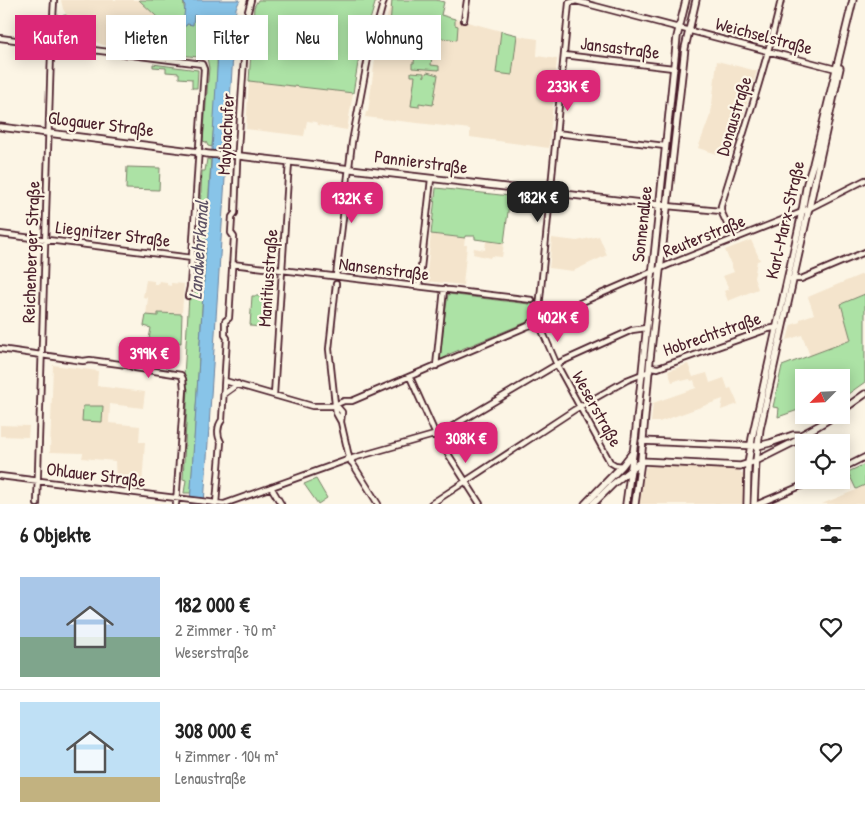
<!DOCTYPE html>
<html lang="de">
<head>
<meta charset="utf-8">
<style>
	:root { --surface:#fff; --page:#f6f6f6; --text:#222; --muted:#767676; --line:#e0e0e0; --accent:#db2777 }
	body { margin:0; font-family:"Patrick Hand",sans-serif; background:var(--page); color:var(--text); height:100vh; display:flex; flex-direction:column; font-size:19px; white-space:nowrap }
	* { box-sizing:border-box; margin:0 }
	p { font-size:16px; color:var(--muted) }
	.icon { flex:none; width:28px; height:28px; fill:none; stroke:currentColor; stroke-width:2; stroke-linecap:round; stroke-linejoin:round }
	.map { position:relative; height:504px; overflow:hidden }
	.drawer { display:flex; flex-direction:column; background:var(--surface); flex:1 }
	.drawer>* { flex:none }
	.hud { position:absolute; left:15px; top:15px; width:500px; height:45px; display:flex; gap:10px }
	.needle { width:32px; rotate:246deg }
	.tools { position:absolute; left:795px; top:369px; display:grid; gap:10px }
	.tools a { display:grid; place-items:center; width:55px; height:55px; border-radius:0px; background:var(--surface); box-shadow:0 2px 12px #0003; font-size:25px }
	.price { position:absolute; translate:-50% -42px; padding:0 11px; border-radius:10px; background:var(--accent); color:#fff; font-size:16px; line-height:32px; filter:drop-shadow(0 1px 2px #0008) }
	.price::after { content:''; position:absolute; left:50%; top:30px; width:15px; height:11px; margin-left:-8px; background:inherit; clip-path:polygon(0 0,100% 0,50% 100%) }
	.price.current { background:#222; color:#fff }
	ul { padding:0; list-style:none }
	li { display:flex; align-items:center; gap:15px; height:125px; padding:0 20px }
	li+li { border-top:1px solid var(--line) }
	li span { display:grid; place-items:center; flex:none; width:140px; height:100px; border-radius:0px; color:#555 }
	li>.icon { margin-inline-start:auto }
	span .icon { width:60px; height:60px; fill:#fffc; stroke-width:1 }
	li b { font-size:21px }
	h2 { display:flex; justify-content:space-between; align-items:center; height:60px; padding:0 20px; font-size:21px }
	.pill { padding:0 18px; border-radius:0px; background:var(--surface); box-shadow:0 2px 12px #0003; font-size:18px; line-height:45px }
	.pill.current { background:var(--accent); color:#fff }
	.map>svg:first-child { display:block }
	.built { fill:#f4e4cc }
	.green { fill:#ace2a5; stroke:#7b8068 }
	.water { fill:#88c4e8; stroke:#6f829c }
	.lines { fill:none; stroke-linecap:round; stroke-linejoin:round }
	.street-casing { stroke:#4a1f2b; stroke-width:8 }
	.secondary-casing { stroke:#4a1f2b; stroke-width:9 }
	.street { stroke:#fcf5e5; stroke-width:4.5 }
	.secondary { stroke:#fcf5e5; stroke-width:5.5 }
	.labels { text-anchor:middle; stroke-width:4.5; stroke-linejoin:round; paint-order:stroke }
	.street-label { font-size:18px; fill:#4a1f2b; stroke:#fcf5e5 }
	.water-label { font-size:19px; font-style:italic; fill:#5d5164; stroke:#fcf5e5 }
</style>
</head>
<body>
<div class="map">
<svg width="865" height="504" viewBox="0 0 865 504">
	<rect width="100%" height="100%" fill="#fcf5e5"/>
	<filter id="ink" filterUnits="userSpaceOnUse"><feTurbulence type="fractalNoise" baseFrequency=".02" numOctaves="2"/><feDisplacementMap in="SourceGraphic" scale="10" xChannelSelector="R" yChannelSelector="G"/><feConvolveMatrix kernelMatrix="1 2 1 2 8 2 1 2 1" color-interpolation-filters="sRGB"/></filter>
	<g filter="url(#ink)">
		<!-- built -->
		<path class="built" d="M 61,0 L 139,0 L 164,24 L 152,39 L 144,40 L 143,50 L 103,45 L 87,38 L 71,23 L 63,9 Z
			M 392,0 L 436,0 L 441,15 L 524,37 L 538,39 L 537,56 L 557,59 L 549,148 L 470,137 L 470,129 L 365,117 L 366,112 L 368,112 L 375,59 Z
			M 717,61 L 757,71 L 730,158 L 698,148 L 711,113 Z
			M 249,81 L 353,93 L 347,130 L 318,125 L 316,122 L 307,121 L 304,136 L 246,129 Z
			M 431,234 L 465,238 L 464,245 L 467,245 L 463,285 L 426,281 Z
			M 599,236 L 607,255 L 573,271 L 549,268 L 552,238 L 577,241 Z
			M 751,240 L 760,260 L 757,261 L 754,278 L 758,289 L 728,301 L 724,291 L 729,289 L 723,276 L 734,272 L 725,250 Z
			M 486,241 L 504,243 L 502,257 L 491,256 L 490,258 L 473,254 L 474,248 L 485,250 Z
			M 865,273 L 865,294 L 842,304 L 851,340 L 810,356 L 802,335 L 787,340 L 791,325 L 800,322 L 800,319 L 814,314 L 808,297 Z
			M 146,280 L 154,281 L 154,284 L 158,284 L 159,281 L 167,282 L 167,285 L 171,286 L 171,283 L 184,284 L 182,314 L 159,313 L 158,316 L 146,315 L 148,298 L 143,297 Z
			M 688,364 L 693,377 L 707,373 L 710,383 L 724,378 L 728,389 L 731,388 L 738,404 L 721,410 L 723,399 L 659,422 L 651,422 L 653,403 L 696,388 L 694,380 L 691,381 L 690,379 L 682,381 L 681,379 L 672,382 L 668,371 Z
			M 53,365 L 98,371 L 97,386 L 145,392 L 143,408 L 110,404 L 109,423 L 140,426 L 139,442 L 145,442 L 142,486 L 116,482 L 115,461 L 82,458 L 83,453 L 50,452 Z
			M 0,425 L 29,426 L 28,437 L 0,436 Z
			M 651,464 L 737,469 L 744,475 L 743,504 L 638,504 L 645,468 Z
			M 865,485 L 865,504 L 822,504 L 856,490 Z"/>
		<!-- green -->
		<path class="green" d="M 139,0 L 183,0 L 187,24 L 194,15 C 200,17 206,20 210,25 C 224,46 214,119 212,147 L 208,146 L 206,142 L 203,141 L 209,68 L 207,58 L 171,54 L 174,33 Z
			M 258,0 L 376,0 L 359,57 L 353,93 L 249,81 L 254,7 Z
			M 392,0 L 436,0 L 444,2 L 441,15 L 455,19 L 455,25 L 458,26 L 457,40 L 434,37 L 431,65 L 439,66 L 439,70 L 412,68 L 412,63 L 414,63 L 417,35 L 396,33 L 394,49 L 378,47 L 385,25 L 390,25 Z
			M 66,15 L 81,33 L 80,43 L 60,41 L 60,16 Z
			M 501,31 L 517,35 L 512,75 L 496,73 Z
			M 153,64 L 198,70 L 197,88 L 192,88 L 192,79 L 179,78 L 179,73 L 166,72 L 166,68 L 153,67 Z
			M 411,72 L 424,73 L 424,77 L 427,72 L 438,75 L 433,105 L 419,103 L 419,107 L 411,106 L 415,76 L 411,76 Z
			M 207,159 L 211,160 L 191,493 L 184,493 L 186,480 L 183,479 L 188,388 L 186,388 L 184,376 L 189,296 L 194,296 L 196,288 L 202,171 L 205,171 Z
			M 127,167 L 160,168 L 159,190 L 126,189 Z
			M 436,188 L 510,196 L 504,243 L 475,239 L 475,236 L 465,236 L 465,238 L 431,234 Z
			M 448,294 L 537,305 L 534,319 L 498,334 L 499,336 L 497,337 L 496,335 L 447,355 L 448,358 L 441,360 L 439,355 Z
			M 865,294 L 865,382 L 841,399 L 841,378 L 804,378 L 804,408 L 778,417 L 779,408 L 773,407 L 782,366 L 851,340 L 841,304 Z
			M 252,296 L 266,296 L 264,327 L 250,326 Z
			M 158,313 L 182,314 L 181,343 L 149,339 L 151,328 L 144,326 L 146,315 L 158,316 Z
			M 83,406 L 103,406 L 102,422 L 82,421 Z
			M 865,464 L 865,485 L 856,489 L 848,472 Z
			M 316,479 L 327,498 L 318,504 L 304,484 Z"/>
		<!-- water -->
		<path class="water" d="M 183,0 L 240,0 L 236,8 L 204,504 L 190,504 L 218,53 C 211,35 216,24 194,15 L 193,25 L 187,24 L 186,26 L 183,26 L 185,6 Z"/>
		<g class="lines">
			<!-- street casing -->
			<g class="street-casing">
				<path id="street" d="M 464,20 L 467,0
					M 0,38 L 202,64 L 204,69 L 190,287 L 188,296
					M 564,55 L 673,68
					M 556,133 L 665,146
					M 667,206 L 721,211
					M 0,234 L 192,258
					M 734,239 L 721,211 L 721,206 C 742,137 765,70 781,0
					M 232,264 L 532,300
					M 336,276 L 352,142 L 368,58 L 384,0
					M 791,279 L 801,279 L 865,252
					M 419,286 L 431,179
					M 528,326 C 533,320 543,316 552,315 L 668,265 L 802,212 L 865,180
					M 0,349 L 69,359 L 83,361 L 90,360 L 127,365 L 135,368 L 181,375 L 183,379 L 184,389 L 176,504
					M 436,366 L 444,289
					M 650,367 L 658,368 L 768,329 L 779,327
					M 410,377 L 436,435 L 480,504
					M 225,381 L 312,406 L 332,406 L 344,401 L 352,401 L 528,326 L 546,321 L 552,315
					M 224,394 L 238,384
					M 274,395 L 289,162
					M 336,405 L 342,412 L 341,422
					M 622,466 L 615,465 L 610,462 L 557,365 L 541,328 L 538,319 L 569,3 L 576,1 L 836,69
					M 841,469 L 865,457
					M 0,476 L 224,504 L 347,460 L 349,457 L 341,422 L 336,413 L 329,349 L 336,284
					M 271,487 L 281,504
					M 37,504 L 51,53 L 54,0
					M 216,504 L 221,442 C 217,436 217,426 222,420 L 227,338 L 225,335 L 225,321 L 229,318 L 234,237 L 231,233 L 232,217 L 235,213 L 237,163 L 247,15 L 251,0
					M 378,504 L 353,464 L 351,462 L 353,458 L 441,433 L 561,362 L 632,330 L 646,328
					M 431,504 L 574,410 L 627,380 L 650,371
					M 758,504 L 815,480"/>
			</g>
			<!-- secondary casing -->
			<g class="secondary-casing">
				<path id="secondary" d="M 0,127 L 199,152 C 209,156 220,154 231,155 L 667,206
					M 841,411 L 865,394
					M 642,441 L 758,446 L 770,443 L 793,435 L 801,435 L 818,426 L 836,415
					M 585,504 L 622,466 L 633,452
					M 593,504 L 613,484 L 641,461 L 740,466 L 756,461 L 796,441 L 801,435
					M 626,504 L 635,439 L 677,37 L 686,0
					M 635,504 L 641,461 L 650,359 L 685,48 L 696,0
					M 747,504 L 748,464 L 752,438 L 800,222 L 807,183 L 813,164 L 853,0
					M 754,504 L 756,461 L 760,429 L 840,68"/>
			</g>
			<!-- street -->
			<use href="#street" class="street"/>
			<!-- secondary -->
			<use href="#secondary" class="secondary"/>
		</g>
	</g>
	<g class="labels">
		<!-- street labels -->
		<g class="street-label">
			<text transform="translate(764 36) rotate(15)" y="6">Weichselstraße</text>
			<text transform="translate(620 48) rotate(7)" y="6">Jansastraße</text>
			<text transform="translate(734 116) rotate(-73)" y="6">Donaustraße</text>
			<text transform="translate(101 124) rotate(7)" y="6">Glogauer Straße</text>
			<text transform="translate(226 134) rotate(-87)" y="6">Maybachufer</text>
			<text transform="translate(421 162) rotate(7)" y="6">Pannierstraße</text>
			<text transform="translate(785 220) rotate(-77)" y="6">Karl-Marx-Straße</text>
			<text transform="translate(642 224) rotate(-84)" y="6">Sonnenallee</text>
			<text transform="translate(113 234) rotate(7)" y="6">Liegnitzer Straße</text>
			<text transform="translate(704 236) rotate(-22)" y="6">Reuterstraße</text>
			<text transform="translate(31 252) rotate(-88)" y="6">Reichenberger Straße</text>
			<text transform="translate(384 269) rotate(7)" y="6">Nansenstraße</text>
			<text transform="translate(268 278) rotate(-86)" y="6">Manitiusstraße</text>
			<text transform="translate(712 334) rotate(-19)" y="6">Hobrechtstraße</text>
			<text transform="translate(597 409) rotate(61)" y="6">Weserstraße</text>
			<text transform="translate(96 475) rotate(7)" y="6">Ohlauer Straße</text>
		</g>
		<!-- water labels -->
		<g class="water-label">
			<text transform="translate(198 250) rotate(-86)" y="7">Landwehrkanal</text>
		</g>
	</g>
</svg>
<div class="tools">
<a><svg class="needle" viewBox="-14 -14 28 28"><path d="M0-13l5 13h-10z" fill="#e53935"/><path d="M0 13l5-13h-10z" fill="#767676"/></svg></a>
<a><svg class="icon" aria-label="locate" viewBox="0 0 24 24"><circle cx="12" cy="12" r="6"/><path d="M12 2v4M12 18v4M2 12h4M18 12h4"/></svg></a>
</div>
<b class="price" style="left:568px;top:112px">233K €</b>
<b class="price current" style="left:538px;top:223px">182K €</b>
<b class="price" style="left:352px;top:224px">132K €</b>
<b class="price" style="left:558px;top:343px">402K €</b>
<b class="price" style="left:149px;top:379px">399K €</b>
<b class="price" style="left:466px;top:464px">308K €</b>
<div class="hud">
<a class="pill current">Kaufen</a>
<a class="pill">Mieten</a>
<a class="pill">Filter</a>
<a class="pill">Neu</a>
<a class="pill">Wohnung</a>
</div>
</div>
<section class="drawer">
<h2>6 Objekte<svg class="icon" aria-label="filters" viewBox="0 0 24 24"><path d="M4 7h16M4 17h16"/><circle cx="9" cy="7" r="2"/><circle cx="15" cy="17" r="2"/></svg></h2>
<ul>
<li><span style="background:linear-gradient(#a9c7e8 60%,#7fa58c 0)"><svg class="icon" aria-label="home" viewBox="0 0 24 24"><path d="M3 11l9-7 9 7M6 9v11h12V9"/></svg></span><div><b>182 000 €</b><p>2 Zimmer · 70 m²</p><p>Weserstraße</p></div><svg class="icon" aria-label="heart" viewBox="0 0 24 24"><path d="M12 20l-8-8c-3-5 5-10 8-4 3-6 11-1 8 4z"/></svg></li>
<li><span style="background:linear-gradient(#bfe0f5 75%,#c2b280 0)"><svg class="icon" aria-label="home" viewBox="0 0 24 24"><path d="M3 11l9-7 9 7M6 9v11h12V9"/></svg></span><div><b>308 000 €</b><p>4 Zimmer · 104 m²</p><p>Lenaustraße</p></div><svg class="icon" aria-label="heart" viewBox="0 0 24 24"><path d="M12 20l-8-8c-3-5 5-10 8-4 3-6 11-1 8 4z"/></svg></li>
</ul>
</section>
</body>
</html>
